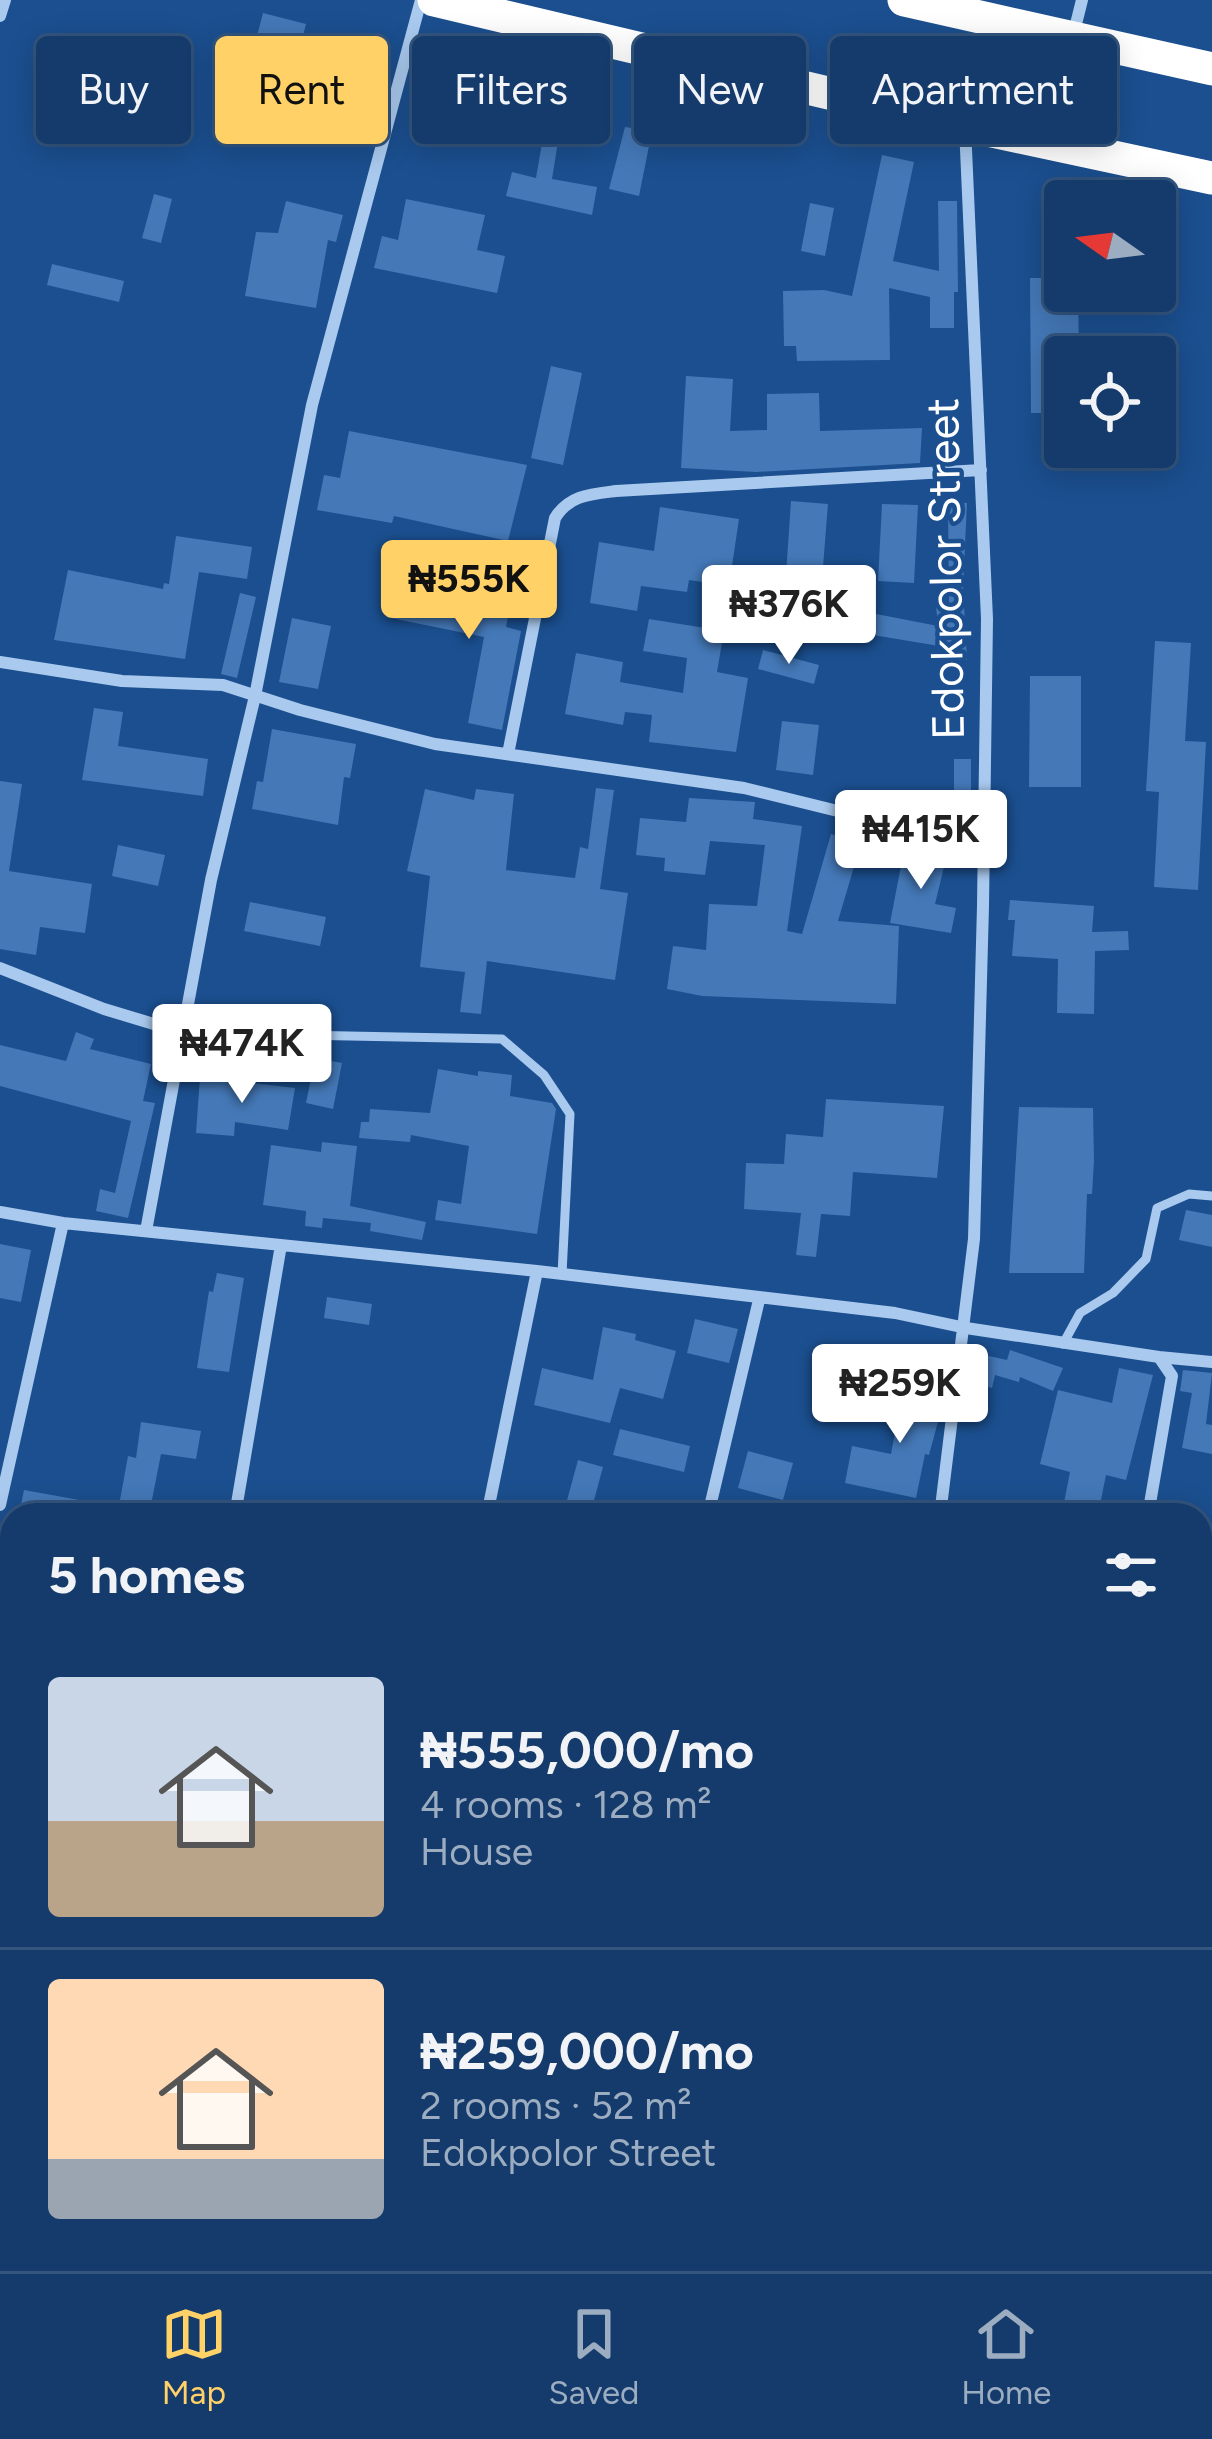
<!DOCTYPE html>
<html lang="en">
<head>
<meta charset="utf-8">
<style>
	:root { --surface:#143b6b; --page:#214673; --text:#f1f3f6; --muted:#9dadc1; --line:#33557e; --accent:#ffd166 }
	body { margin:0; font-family:Figtree,sans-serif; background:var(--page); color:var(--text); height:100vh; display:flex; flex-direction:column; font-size:45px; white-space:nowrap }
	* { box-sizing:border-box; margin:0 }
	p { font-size:39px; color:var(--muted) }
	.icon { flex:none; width:66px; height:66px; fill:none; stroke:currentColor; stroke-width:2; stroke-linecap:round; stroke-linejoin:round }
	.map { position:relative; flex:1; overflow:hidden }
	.details { position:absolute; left:0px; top:1503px; width:1212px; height:768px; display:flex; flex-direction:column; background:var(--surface); border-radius:36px 36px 0 0; box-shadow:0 6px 30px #0003,0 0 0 3px var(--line) }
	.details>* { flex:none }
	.hud { position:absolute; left:36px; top:36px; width:1140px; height:108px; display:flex; gap:24px }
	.needle { width:78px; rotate:284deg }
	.controls { position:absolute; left:1044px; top:180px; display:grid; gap:24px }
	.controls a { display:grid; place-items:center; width:132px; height:132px; border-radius:12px; background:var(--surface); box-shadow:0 6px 30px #0003,0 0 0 3px var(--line); font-size:60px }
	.price { position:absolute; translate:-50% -102px; padding:0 27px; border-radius:12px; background:#fff; color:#222; font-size:39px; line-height:78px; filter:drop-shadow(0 3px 6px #0008) }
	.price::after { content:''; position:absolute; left:50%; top:72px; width:36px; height:27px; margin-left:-18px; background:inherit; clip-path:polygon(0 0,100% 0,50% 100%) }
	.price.on { background:var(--accent); color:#111 }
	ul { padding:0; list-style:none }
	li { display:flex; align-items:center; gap:36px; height:300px; padding:0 48px }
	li+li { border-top:3px solid var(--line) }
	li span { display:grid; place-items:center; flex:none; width:336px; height:240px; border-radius:12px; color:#555 }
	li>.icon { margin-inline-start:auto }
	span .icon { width:144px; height:144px; fill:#fffc; stroke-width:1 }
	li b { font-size:51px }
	h2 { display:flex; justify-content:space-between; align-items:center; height:144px; padding:0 48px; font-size:51px }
	.chip { padding:0 42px; border-radius:12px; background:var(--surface); box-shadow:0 6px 30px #0003,0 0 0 3px var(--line); font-size:42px; line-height:108px }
	.chip.on { background:var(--accent); color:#111 }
	.dock { display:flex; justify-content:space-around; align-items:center; height:168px; border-top:3px solid var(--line); background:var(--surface); font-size:33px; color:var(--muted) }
	.dock a { display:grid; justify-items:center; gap:6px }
	.dock .on { color:var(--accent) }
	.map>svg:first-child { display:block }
	.building { fill:#4478b7 }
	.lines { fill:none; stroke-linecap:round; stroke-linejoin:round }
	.lane { stroke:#a9c9ee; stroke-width:9 }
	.street { stroke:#a9c9ee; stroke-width:12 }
	.highway { stroke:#fff; stroke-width:33 }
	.labels { text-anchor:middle; stroke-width:9; stroke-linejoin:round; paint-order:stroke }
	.street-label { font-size:45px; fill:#fff; stroke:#1b4f8f }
</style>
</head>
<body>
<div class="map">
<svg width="1212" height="2271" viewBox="0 0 1212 2271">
	<rect width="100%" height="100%" fill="#1b4f8f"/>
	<!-- building -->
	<path class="building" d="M 263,13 L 306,24 L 300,47 L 257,36 Z
		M 354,65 L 388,73 L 378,114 L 360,109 L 365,88 L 349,84 Z
		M 547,114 L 562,117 L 552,179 L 597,187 L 592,215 L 506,196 L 512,172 L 536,178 Z
		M 625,127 L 652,131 L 639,196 L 609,189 Z
		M 882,155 L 914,162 L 893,261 L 939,271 L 938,201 L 957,201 L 958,292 L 954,292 L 954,328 L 930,328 L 930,297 L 889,288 L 890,360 L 797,361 L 796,346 L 784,346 L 783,291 L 824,290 L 852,296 Z
		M 154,194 L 172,199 L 161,243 L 142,238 Z
		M 406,199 L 485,215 L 477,250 L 505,256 L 497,293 L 374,268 L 382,236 L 398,240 Z
		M 286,201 L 343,215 L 336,242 L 328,240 L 316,308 L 245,296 L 256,232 L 278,233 Z
		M 810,203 L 834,208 L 825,256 L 801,251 Z
		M 52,264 L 124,281 L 119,302 L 47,285 Z
		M 1030,278 L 1065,278 L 1065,291 L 1078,291 L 1079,357 L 1065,357 L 1065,413 L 1031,413 Z
		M 551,366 L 582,373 L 563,465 L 531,458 Z
		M 686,376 L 733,379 L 730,431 L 767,430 L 767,394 L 819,393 L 820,431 L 922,428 L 920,463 L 756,472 L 681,468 Z
		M 349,431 L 527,465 L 508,541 L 394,516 L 392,523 L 317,510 L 324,475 L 340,478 Z
		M 791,501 L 828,504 L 821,592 L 785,589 Z
		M 948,503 L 967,503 L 963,588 L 967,660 L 939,661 L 939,646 L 825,627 L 830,605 L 938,626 L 936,606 L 949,606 Z
		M 882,504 L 918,505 L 914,583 L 878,581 Z
		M 660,507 L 739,519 L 729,586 L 689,580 L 687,592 L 641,586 L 637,611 L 590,603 L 599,542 L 654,551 Z
		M 176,536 L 252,547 L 247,579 L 199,572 L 185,659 L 54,640 L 68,570 L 163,589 L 164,583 L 169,584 Z
		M 394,583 L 510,606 L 506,627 L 521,631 L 502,730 L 468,723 L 484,637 L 386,617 Z
		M 240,593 L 256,597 L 237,678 L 221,674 Z
		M 292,618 L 331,626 L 318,689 L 279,682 Z
		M 649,619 L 724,631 L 717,672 L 748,678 L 736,752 L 649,742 L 652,715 L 625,712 L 623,725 L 565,714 L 576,653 L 623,662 L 620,682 L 683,693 L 687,658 L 643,651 Z
		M 1155,641 L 1191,643 L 1185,741 L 1206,742 L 1198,890 L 1154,887 L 1159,792 L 1146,791 Z
		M 763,650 L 819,665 L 814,684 L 758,669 Z
		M 1030,676 L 1081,676 L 1081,787 L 1029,787 Z
		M 94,708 L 123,712 L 118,746 L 208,759 L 203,796 L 82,780 Z
		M 782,721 L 819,725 L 813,775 L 776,770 Z
		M 272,729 L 356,744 L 350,778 L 344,777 L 338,825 L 252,809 L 257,781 L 263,782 Z
		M 954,759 L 971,759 L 971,832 L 954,829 Z
		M 0,781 L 22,784 L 9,871 L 92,884 L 85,933 L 40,927 L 36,955 L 0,949 Z
		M 596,788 L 614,790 L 600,889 L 628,893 L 615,980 L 487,961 L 481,1014 L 460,1012 L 465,972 L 420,967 L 430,876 L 407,871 L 425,789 L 474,800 L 476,789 L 514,794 L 506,870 L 575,878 L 580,847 L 588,849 Z
		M 689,798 L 755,802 L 753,819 L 802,826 L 787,931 L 802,934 L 831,834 L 861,843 L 838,921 L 899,926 L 896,1004 L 702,996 L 667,989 L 673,946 L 706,950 L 709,904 L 757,906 L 765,845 L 710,841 L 705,875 L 664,871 L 665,858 L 636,855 L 640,818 L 686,822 Z
		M 118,845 L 165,855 L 158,886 L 112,876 Z
		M 905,845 L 947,855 L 935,904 L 956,908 L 951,933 L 890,923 Z
		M 1010,900 L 1094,906 L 1092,932 L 1128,931 L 1129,950 L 1095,951 L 1094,1014 L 1057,1013 L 1058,959 L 1012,956 L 1015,920 L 1008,920 Z
		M 250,902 L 326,917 L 320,946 L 244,931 Z
		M 76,1032 L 94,1039 L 90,1049 L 151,1064 L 143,1101 L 155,1103 L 128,1218 L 96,1211 L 100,1189 L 115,1193 L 131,1121 L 0,1086 L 0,1045 L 66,1061 Z
		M 315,1058 L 342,1063 L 333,1109 L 306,1103 Z
		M 438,1069 L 478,1076 L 478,1071 L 512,1075 L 510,1096 L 552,1103 L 556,1109 L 537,1234 L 435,1220 L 438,1200 L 461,1204 L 469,1146 L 411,1135 L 410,1142 L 359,1138 L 361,1122 L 369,1122 L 370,1109 L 430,1113 Z
		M 200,1077 L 295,1088 L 288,1130 L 235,1122 L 234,1136 L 196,1133 Z
		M 826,1099 L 944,1106 L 937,1178 L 853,1172 L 850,1216 L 821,1214 L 816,1257 L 796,1255 L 801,1213 L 744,1209 L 746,1163 L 784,1164 L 786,1134 L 823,1137 Z
		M 1019,1107 L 1093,1108 L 1094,1161 L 1092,1194 L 1087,1194 L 1084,1273 L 1009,1273 Z
		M 322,1142 L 357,1146 L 350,1206 L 426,1222 L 422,1240 L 370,1231 L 371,1223 L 323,1218 L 322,1228 L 305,1226 L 306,1211 L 263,1205 L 271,1145 L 321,1152 Z
		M 1186,1210 L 1212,1215 L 1212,1247 L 1179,1240 Z
		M 0,1244 L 31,1250 L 21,1302 L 0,1298 Z
		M 217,1273 L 244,1278 L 229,1372 L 197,1368 L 209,1291 L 213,1292 Z
		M 327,1297 L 372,1304 L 369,1325 L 324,1318 Z
		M 695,1319 L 738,1329 L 729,1363 L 687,1353 Z
		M 603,1327 L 636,1334 L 635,1340 L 676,1351 L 663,1399 L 620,1388 L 610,1423 L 534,1405 L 542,1368 L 593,1380 Z
		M 1010,1350 L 1063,1368 L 1053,1391 L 1020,1377 L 1019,1382 L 995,1375 L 992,1388 L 977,1384 L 980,1354 L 1007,1360 Z
		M 1119,1368 L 1153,1375 L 1126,1480 L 1106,1475 L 1098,1515 L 1062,1513 L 1070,1472 L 1040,1464 L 1058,1390 L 1112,1403 Z
		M 1183,1370 L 1212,1373 L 1206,1424 L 1212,1425 L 1212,1454 L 1182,1448 L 1192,1393 L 1180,1391 Z
		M 905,1378 L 936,1383 L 931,1416 L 939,1418 L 929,1455 L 925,1454 L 916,1498 L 845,1483 L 852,1446 L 891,1454 Z
		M 141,1422 L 201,1431 L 196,1459 L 161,1454 L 149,1515 L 19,1515 L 24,1490 L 118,1507 L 118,1511 L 128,1456 L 136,1458 Z
		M 620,1429 L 690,1446 L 684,1472 L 613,1455 Z
		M 748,1451 L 793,1463 L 783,1500 L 738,1488 Z
		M 578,1460 L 603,1467 L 590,1515 L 563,1515 Z"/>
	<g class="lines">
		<!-- lane -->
		<path class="lane" d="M 185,1020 L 298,1035 L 502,1039 L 544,1075 L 570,1114 L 562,1274
			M 1063,1344 L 1080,1313 L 1113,1293 L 1146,1259 L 1157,1208 L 1189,1194 L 1212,1196"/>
		<!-- street -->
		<path class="street" d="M 0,16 L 5,0
			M 1073,36 L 1082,0
			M 0,662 L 122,681 L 223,685 L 300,710 L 435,744 L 744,788 L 984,847
			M 508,754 L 555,518 C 569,495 591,494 616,491 L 981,470
			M 0,968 L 104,1009 L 167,1028 L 185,1020
			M 0,1212 L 63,1223 L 537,1271 L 895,1313 L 966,1328 L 1159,1357 L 1172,1376 L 1148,1515
			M 146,1231 L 211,880 L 255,696 L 312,405 L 421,0
			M 1159,1357 L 1212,1362
			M 0,1505 L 63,1223
			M 235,1515 L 281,1245
			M 487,1515 L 537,1271
			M 708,1515 L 759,1300
			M 940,1515 L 974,1239 L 983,906 L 987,619 L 965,127
			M 0,1781 L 12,1783
			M 1200,1782 L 1212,1784
			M 0,2190 L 12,2191
			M 93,2271 L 96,2259
			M 311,2271 L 314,2259
			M 528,2271 L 531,2259
			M 802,2271 L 804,2259
			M 1008,2271 L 1010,2259"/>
		<!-- highway -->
		<path class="highway" d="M 434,0 L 964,125 L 1212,178
			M 904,0 L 1212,69"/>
	</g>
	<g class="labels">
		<!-- street labels -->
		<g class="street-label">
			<text transform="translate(945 569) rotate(-91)" y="16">Edokpolor Street</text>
		</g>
	</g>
</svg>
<div class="controls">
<a><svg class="needle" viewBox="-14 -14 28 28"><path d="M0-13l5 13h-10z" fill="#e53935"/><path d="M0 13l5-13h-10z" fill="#9dadc1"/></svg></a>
<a><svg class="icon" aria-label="locate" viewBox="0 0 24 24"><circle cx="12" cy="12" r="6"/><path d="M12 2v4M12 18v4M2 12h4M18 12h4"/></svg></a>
</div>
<b class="price on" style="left:469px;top:642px">₦555K</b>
<b class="price" style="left:789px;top:667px">₦376K</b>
<b class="price" style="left:921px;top:892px">₦415K</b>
<b class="price" style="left:242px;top:1106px">₦474K</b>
<b class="price" style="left:900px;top:1446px">₦259K</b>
<div class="hud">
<a class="chip">Buy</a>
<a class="chip on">Rent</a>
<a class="chip">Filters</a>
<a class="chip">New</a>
<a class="chip">Apartment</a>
</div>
<section class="details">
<h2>5 homes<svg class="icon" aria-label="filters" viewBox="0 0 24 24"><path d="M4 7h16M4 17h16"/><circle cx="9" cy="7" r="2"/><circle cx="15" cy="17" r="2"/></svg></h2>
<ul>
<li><span style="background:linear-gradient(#c9d6e8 60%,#b9a48a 0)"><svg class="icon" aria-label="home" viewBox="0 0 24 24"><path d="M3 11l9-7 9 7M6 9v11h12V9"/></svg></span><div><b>₦555,000/mo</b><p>4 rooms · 128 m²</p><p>House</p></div></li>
<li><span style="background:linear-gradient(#ffd9b3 75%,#9aa5b1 0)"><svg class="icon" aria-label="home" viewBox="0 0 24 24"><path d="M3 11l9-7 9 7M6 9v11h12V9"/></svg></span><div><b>₦259,000/mo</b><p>2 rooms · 52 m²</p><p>Edokpolor Street</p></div></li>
</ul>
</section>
</div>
<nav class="dock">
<a class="on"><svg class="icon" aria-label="map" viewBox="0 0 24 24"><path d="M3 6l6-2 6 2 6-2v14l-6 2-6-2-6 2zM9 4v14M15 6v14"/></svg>Map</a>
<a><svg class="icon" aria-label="saved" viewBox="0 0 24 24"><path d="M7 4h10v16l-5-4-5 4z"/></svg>Saved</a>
<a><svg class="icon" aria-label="home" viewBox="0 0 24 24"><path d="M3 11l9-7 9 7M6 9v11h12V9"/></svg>Home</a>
</nav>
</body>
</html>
